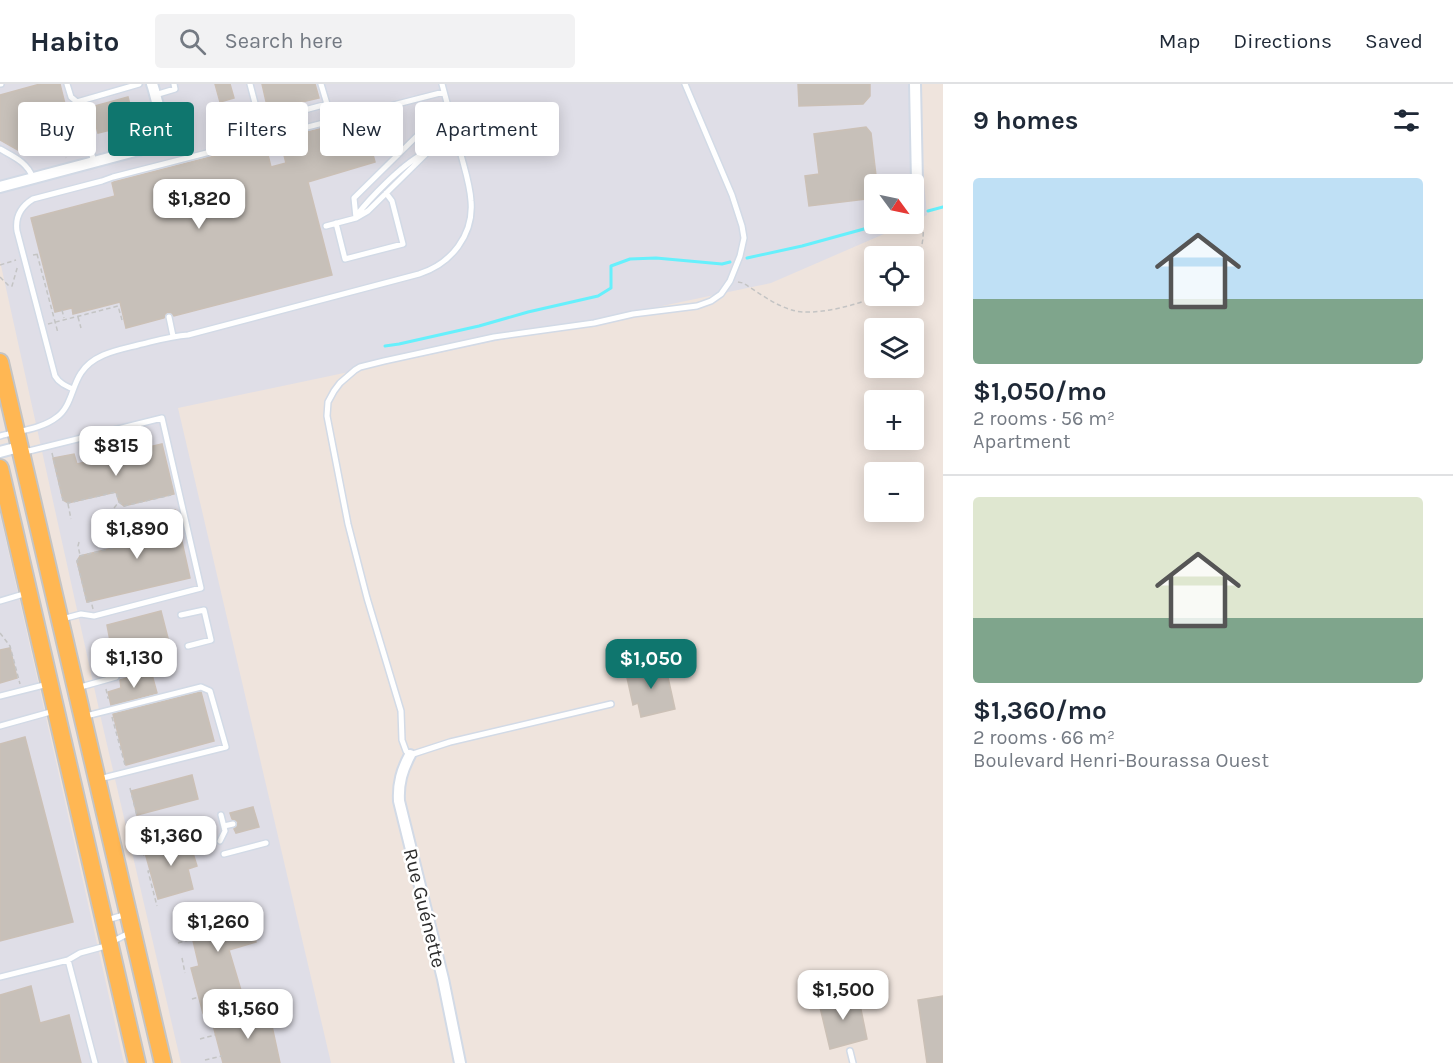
<!DOCTYPE html>
<html lang="en">
<head>
<meta charset="utf-8">
<style>
	:root { --surface:#fff; --page:#f2f2f3; --text:#1f2937; --muted:#747a83; --line:#e0e1e3; --accent:#0f766e }
	body { margin:0; font-family:Karla,sans-serif; background:var(--page); color:var(--text); height:100vh; display:flex; flex-direction:column; font-size:22px; white-space:nowrap }
	* { box-sizing:border-box; margin:0 }
	p { font-size:20px; color:var(--muted) }
	.icon { flex:none; width:33px; height:33px; fill:none; stroke:currentColor; stroke-width:2; stroke-linecap:round; stroke-linejoin:round }
	.map { position:relative; flex:1; overflow:hidden }
	.panel { display:flex; flex-direction:column; background:var(--surface); width:510px }
	.panel>* { flex:none }
	.guide { position:absolute; left:18px; top:18px; width:570px; height:54px; display:flex; gap:12px }
	.needle { width:39px; rotate:123deg }
	.buttons { position:absolute; left:864px; top:90px; display:grid; gap:12px }
	.buttons a { display:grid; place-items:center; width:60px; height:60px; border-radius:6px; background:var(--surface); box-shadow:0 3px 15px #0003; font-size:30px }
	.price { position:absolute; translate:-50% -51px; padding:0 14px; border-radius:12px; background:#fff; color:#222; font-size:20px; line-height:39px; filter:drop-shadow(0 2px 3px #0008) }
	.price::after { content:''; position:absolute; left:50%; top:36px; width:18px; height:14px; margin-left:-9px; background:inherit; clip-path:polygon(0 0,100% 0,50% 100%) }
	.price.active { background:var(--accent); color:#fff }
	ul { padding:0; list-style:none }
	li { display:grid; align-content:center; gap:12px; height:318px; padding:0 30px }
	li+li { border-top:2px solid var(--line) }
	li span { display:grid; place-items:center; height:186px; border-radius:6px; color:#555 }
	li>.icon { margin-inline-start:auto }
	span .icon { width:108px; height:108px; fill:#fffc; stroke-width:1 }
	li b { font-size:26px }
	h2 { display:flex; justify-content:space-between; align-items:center; height:72px; padding:0 30px; font-size:26px }
	.chip { padding:0 21px; border-radius:6px; background:var(--surface); box-shadow:0 3px 15px #0003; font-size:21px; line-height:54px }
	.chip.active { background:var(--accent); color:#fff }
	header { display:flex; align-items:center; gap:36px; box-sizing:border-box; height:84px; padding:0 30px; background:var(--surface); border-bottom:2px solid var(--line) }
	header strong { font-size:28px }
	nav { display:flex; gap:33px; margin-inline-start:auto; font-size:21px }
	.search { width:420px; height:54px; background:var(--page); display:flex; align-items:center; gap:15px; box-sizing:border-box; padding:0 21px; border-radius:6px; color:var(--muted); font-size:22px }
	main { display:flex; flex:1; min-height:0 }
	.map>svg:first-child { display:block }
	.industrial { fill:#dfdee7 }
	.lines { fill:none; stroke-linecap:round; stroke-linejoin:round }
	.stream { stroke:#66f0fc; stroke-width:3 }
	.building { fill:#c7c0b9; stroke:#cbc0b6; stroke-width:1.5 }
	.service-casing { stroke:#d2dae6; stroke-width:8 }
	.minor-casing { stroke:#d2dae6; stroke-width:14 }
	.primary-casing { stroke:#c4c4c4; stroke-width:20 }
	.path { stroke:#c4c4c4; stroke-width:1.5; stroke-dasharray:4.5 3; stroke-linecap:butt }
	.service { stroke:#fff; stroke-width:5 }
	.minor { stroke:#fff; stroke-width:10 }
	.primary { stroke:#ffb753; stroke-width:16 }
	.labels { text-anchor:middle; stroke-width:5; stroke-linejoin:round; paint-order:stroke }
	.street-label { font-size:20px; fill:#2c2c2c; stroke:#fff }
</style>
</head>
<body>
<header>
<strong>Habito</strong>
<div class="search"><svg class="icon" aria-label="search" viewBox="0 0 24 24"><circle cx="10" cy="10" r="6"/><path d="M15 15l6 6"/></svg>Search here</div>
<nav><a>Map</a><a>Directions</a><a>Saved</a></nav>
</header>
<main>
<div class="map">
<svg width="943" height="979" viewBox="0 0 943 979">
	<rect width="100%" height="100%" fill="#efe4dd"/>
	<!-- industrial -->
	<path class="industrial" d="M 0,0 L 915,0 L 927,131 L 914,137 L 914,100 L 874,100 L 874,140 L 907,140 L 771,199 L 178,324 L 331,979 L 181,979 L 102,639 L 0,177 Z
		M 0,430 L 124,979 L 0,979 Z"/>
	<g class="lines">
		<!-- stream -->
		<path class="stream" d="M 928,127 L 943,123
			M 747,174 L 802,162 L 882,140
			M 385,262 L 399,260 L 479,242 L 528,228 L 598,212 L 611,204 L 611,182 L 630,175 L 656,174 L 722,180 L 730,178"/>
	</g>
	<!-- building -->
	<path class="building" d="M 40,0 L 60,0 L 74,56 L 23,69 L 0,56 L 0,11 Z
		M 215,0 L 230,0 L 234,14 L 220,18 Z
		M 262,0 L 315,0 L 319,14 L 268,26 Z
		M 798,0 L 870,0 L 870,12 L 863,20 L 799,22 Z
		M 128,13 L 135,40 L 98,49 L 91,23 Z
		M 363,34 L 375,78 L 308,98 L 332,191 L 174,232 L 171,229 L 167,228 L 165,231 L 164,234 L 126,244 L 120,218 L 73,230 L 72,224 L 55,228 L 31,134 L 115,112 L 112,99 L 114,98 L 265,59 L 271,83 L 286,79 L 280,55 Z
		M 866,43 L 871,49 L 877,100 L 874,100 L 874,114 L 809,122 L 805,92 L 819,90 L 814,50 Z
		M 162,360 L 174,410 L 124,422 L 119,418 L 116,408 L 68,419 L 63,416 L 53,374 L 74,370 L 77,380 Z
		M 175,426 L 190,494 L 87,518 L 77,477 L 80,472 L 138,458 L 133,436 Z
		M 161,527 L 170,562 L 118,576 L 114,561 L 111,562 L 107,541 Z
		M 10,564 L 17,594 L 0,599 L 0,566 Z
		M 665,580 L 675,625 L 641,633 L 638,619 L 633,621 L 626,589 Z
		M 151,587 L 157,609 L 111,621 L 108,608 L 121,604 L 120,596 Z
		M 201,608 L 214,657 L 126,681 L 113,630 Z
		M 25,653 L 73,838 L 0,857 L 0,660 Z
		M 192,691 L 198,715 L 137,731 L 131,707 Z
		M 253,723 L 259,743 L 236,749 L 234,745 L 237,742 L 238,738 L 235,736 L 232,735 L 230,729 Z
		M 188,753 L 197,782 L 188,785 L 193,805 L 158,815 L 144,765 Z
		M 234,820 L 236,827 L 245,825 L 250,845 L 252,844 L 256,858 L 229,866 L 243,913 L 215,921 L 216,926 L 203,929 L 191,884 L 199,882 L 187,831 Z
		M 31,902 L 40,939 L 69,931 L 81,979 L 0,979 L 0,911 Z
		M 858,911 L 867,955 L 830,965 L 819,919 Z
		M 943,912 L 943,979 L 927,979 L 918,916 Z
		M 269,928 L 280,979 L 223,979 L 213,941 Z"/>
	<g class="lines">
		<!-- service casing -->
		<g class="service-casing">
			<path id="service" d="M 0,0 L 1,0
				M 67,0 L 71,13 L 77,18
				M 250,0 L 260,38 L 327,20 L 321,0
				M 155,11 L 175,5 L 174,0
				M 0,65 C 14,73 27,78 33,94
				M 94,78 L 77,18 L 139,0
				M 356,132 C 370,114 401,82 421,71
				M 356,134 L 354,114 L 421,48 L 452,38
				M 336,139 L 345,175 L 403,160 L 392,117 L 386,109
				M 326,142 L 356,134 L 368,127 L 428,68 L 436,62 L 457,56
				M 169,233 L 173,252
				M 73,305 C 66,302 59,299 55,292 L 17,147 C 15,133 20,123 33,115 L 102,97 L 113,93 L 444,8
				M 0,352 C 18,347 42,345 57,333 C 71,323 72,302 81,289 C 93,270 118,266 138,261 C 155,257 171,252 188,251 L 419,190 C 451,180 474,151 471,117 C 470,100 464,83 460,67 C 454,45 448,22 442,0
				M 25,365 L 29,367 L 162,334 L 201,504 L 94,532 L 81,530 L 62,535
				M 0,517 L 27,509
				M 181,531 L 204,526 L 211,556 L 188,562
				M 77,604 L 116,593
				M 0,612 L 48,600
				M 611,620 L 450,658 L 410,671 L 406,667 L 402,656 L 401,627 L 367,514 L 348,440 L 327,332 L 328,318 L 334,307 L 340,299 L 355,286 L 360,283 L 384,277 L 494,253 L 594,239 L 633,230 L 697,222 L 711,217 L 721,210 L 730,197 L 740,172 L 744,154 L 742,142 L 732,111 L 685,0
				M 86,632 L 201,603 L 210,607 L 226,663 L 99,695
				M 0,642 L 54,627
				M 224,742 L 233,740
				M 220,757 L 225,747 L 221,731
				M 224,770 L 266,759
				M 107,836 L 127,830
				M 68,876 L 95,979
				M 0,893 L 68,876 L 80,869 L 102,863 L 131,848
				M 850,967 L 853,979"/>
		</g>
		<!-- minor casing -->
		<g class="minor-casing">
			<path id="minor" d="M 915,0 L 917,98
				M 0,103 L 139,66 C 164,58 165,48 159,24 C 156,16 155,8 152,0
				M 0,368 L 19,363
				M 410,671 C 402,686 398,699 399,717 L 443,895 L 460,979"/>
		</g>
		<!-- primary casing -->
		<g class="primary-casing">
			<path id="primary" d="M 0,278 L 163,979
				M 0,384 L 137,979"/>
		</g>
		<!-- path -->
		<path class="path" d="M 131,26 L 148,22
			M 63,59 L 66,74
			M 37,170 L 58,249
			M 33,171 L 40,170
			M 0,181 L 16,176
			M 914,181 C 930,150 921,139 918,107
			M 0,193 L 9,202 L 12,202 L 18,181
			M 738,198 L 743,199 C 758,208 774,221 792,226 C 812,233 858,221 877,212
			M 62,226 L 64,234
			M 78,233 L 81,244
			M 48,240 L 118,222 L 122,236
			M 52,369 L 63,416 L 68,419 L 116,408 L 119,418 L 124,422 L 171,411
			M 68,420 L 71,435
			M 114,424 L 118,419
			M 79,458 L 78,462 L 80,471
			M 93,525 L 91,517 L 87,518 L 77,477 L 80,472 L 138,458 L 133,436 L 175,426 L 174,425
			M 0,549 L 10,562 L 20,600
			M 105,561 L 111,559
			M 106,605 L 108,614 L 109,614
			M 112,633 L 125,681
			M 130,704 L 138,736
			M 141,760 L 144,772 L 145,771
			M 150,787 L 148,787 L 157,822
			M 178,859 L 192,855
			M 182,874 L 185,889
			M 192,915 L 199,913
			M 200,955 L 215,951
			M 205,976 L 222,972"/>
		<!-- service -->
		<use href="#service" class="service"/>
		<!-- minor -->
		<use href="#minor" class="minor"/>
		<!-- primary -->
		<use href="#primary" class="primary"/>
	</g>
	<g class="labels">
		<!-- street labels -->
		<g class="street-label">
			<text transform="translate(425 824) rotate(76)" y="7">Rue Guénette</text>
		</g>
	</g>
</svg>
<div class="buttons">
<a><svg class="needle" viewBox="-14 -14 28 28"><path d="M0-13l5 13h-10z" fill="#e53935"/><path d="M0 13l5-13h-10z" fill="#747a83"/></svg></a>
<a><svg class="icon" aria-label="locate" viewBox="0 0 24 24"><circle cx="12" cy="12" r="6"/><path d="M12 2v4M12 18v4M2 12h4M18 12h4"/></svg></a>
<a><svg class="icon" aria-label="layers" viewBox="0 0 24 24"><path d="M12 4l9 5-9 5-9-5zM3 14l9 5 9-5"/></svg></a>
<a>+</a>
<a>−</a>
</div>
<b class="price" style="left:199px;top:146px">$1,820</b>
<b class="price" style="left:116px;top:393px">$815</b>
<b class="price" style="left:137px;top:476px">$1,890</b>
<b class="price" style="left:134px;top:605px">$1,130</b>
<b class="price active" style="left:651px;top:606px">$1,050</b>
<b class="price" style="left:171px;top:783px">$1,360</b>
<b class="price" style="left:218px;top:869px">$1,260</b>
<b class="price" style="left:843px;top:937px">$1,500</b>
<b class="price" style="left:248px;top:956px">$1,560</b>
<div class="guide">
<a class="chip">Buy</a>
<a class="chip active">Rent</a>
<a class="chip">Filters</a>
<a class="chip">New</a>
<a class="chip">Apartment</a>
</div>
</div>
<section class="panel">
<h2>9 homes<svg class="icon" aria-label="filters" viewBox="0 0 24 24"><path d="M4 7h16M4 17h16"/><circle cx="9" cy="7" r="2"/><circle cx="15" cy="17" r="2"/></svg></h2>
<ul>
<li><span style="background:linear-gradient(#bfe0f5 65%,#7fa58c 0)"><svg class="icon" aria-label="home" viewBox="0 0 24 24"><path d="M3 11l9-7 9 7M6 9v11h12V9"/></svg></span><div><b>$1,050/mo</b><p>2 rooms · 56 m²</p><p>Apartment</p></div></li>
<li><span style="background:linear-gradient(#dfe7d0 65%,#7fa58c 0)"><svg class="icon" aria-label="home" viewBox="0 0 24 24"><path d="M3 11l9-7 9 7M6 9v11h12V9"/></svg></span><div><b>$1,360/mo</b><p>2 rooms · 66 m²</p><p>Boulevard Henri-Bourassa Ouest</p></div></li>
</ul>
</section>
</main>
</body>
</html>
